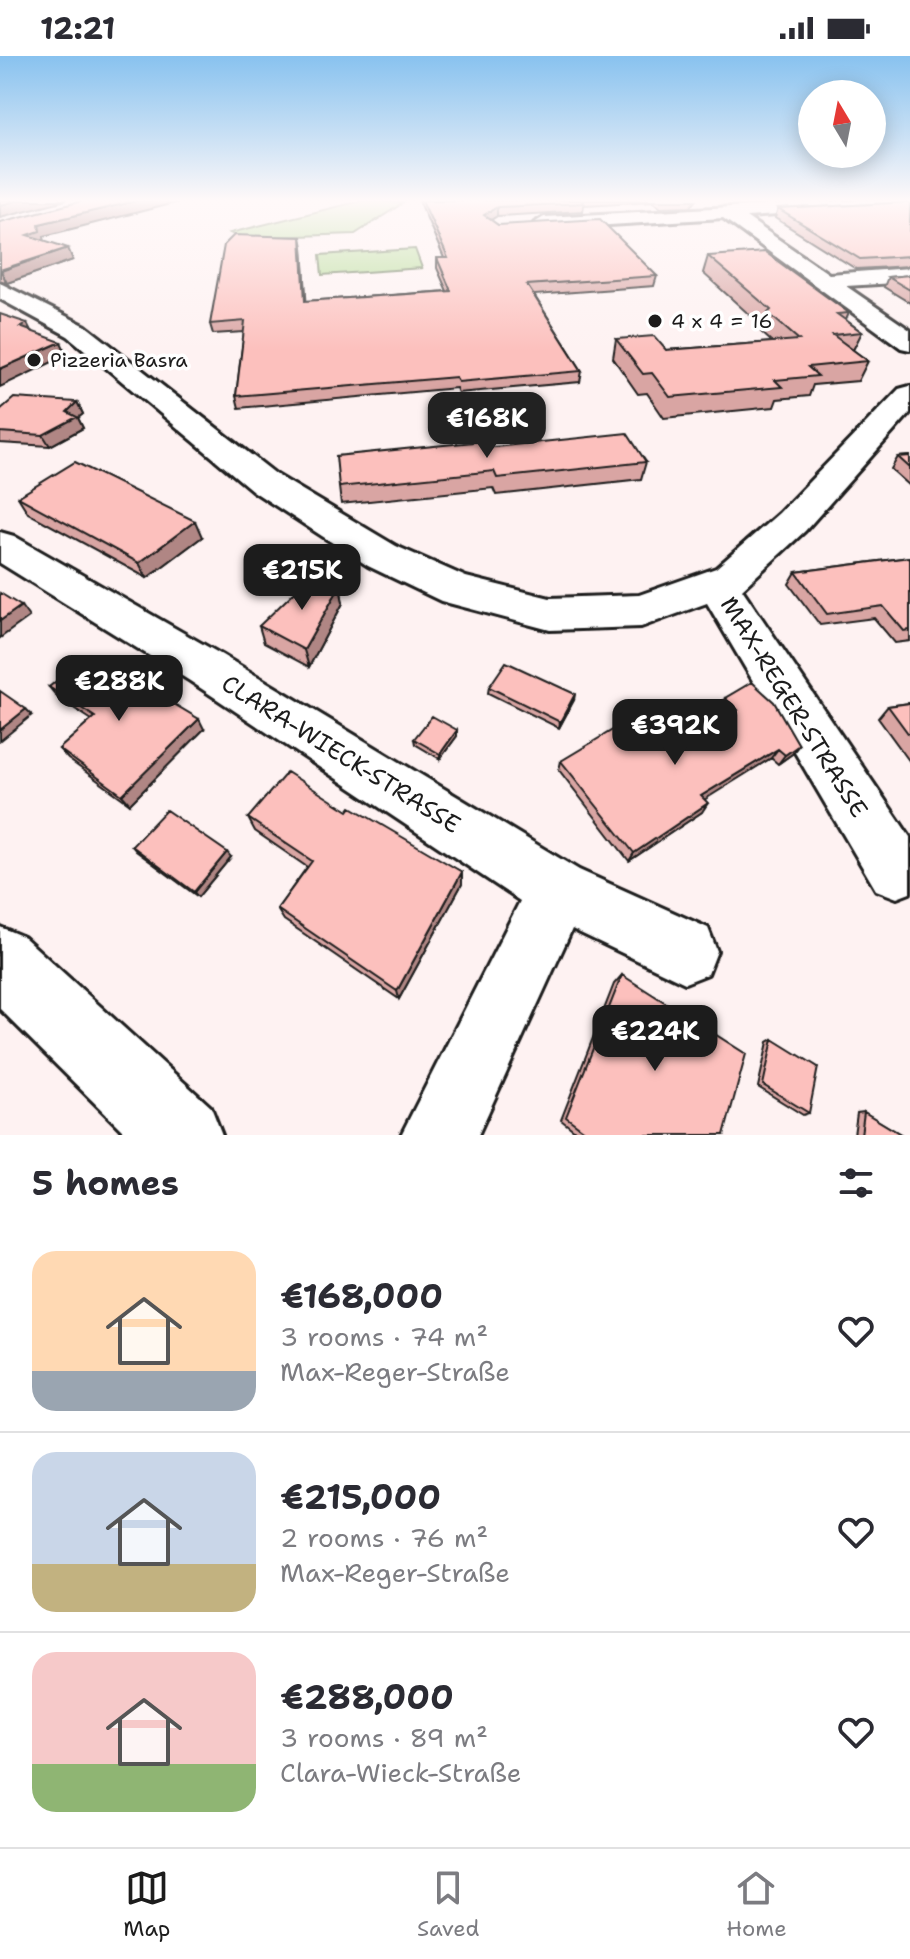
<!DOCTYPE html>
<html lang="en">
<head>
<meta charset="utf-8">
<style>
	:root { --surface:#fff; --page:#f7f7f7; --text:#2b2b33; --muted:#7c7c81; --line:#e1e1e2; --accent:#1c1c1c }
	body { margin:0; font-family:"Shantell Sans",sans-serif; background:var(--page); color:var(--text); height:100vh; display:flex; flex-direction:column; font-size:30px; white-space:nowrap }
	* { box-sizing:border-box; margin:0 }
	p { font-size:26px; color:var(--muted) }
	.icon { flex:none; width:44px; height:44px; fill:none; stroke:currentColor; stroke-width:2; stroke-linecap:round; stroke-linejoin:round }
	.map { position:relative; height:1079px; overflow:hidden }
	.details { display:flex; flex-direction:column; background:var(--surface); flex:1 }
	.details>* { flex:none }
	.needle { width:52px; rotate:350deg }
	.tools { position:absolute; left:798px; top:24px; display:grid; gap:16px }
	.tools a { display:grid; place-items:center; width:88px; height:88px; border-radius:50%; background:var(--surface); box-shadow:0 4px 20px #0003; font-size:40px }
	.price { position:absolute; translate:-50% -68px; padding:0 18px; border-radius:16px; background:var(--accent); color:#fff; font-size:26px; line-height:52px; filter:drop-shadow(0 2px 4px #0008) }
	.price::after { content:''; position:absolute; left:50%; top:48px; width:24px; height:18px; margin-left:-12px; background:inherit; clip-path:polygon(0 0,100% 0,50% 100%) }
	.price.on { background:#222; color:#fff }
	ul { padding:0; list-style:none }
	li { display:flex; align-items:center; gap:24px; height:200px; padding:0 32px }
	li+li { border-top:2px solid var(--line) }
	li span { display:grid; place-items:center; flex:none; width:224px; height:160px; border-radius:24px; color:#555 }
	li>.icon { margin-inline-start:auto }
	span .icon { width:96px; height:96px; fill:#fffc; stroke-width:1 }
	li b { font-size:34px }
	h2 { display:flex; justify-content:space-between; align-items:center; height:96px; padding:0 32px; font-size:34px }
	.status { display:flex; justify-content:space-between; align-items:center; height:56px; padding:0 40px; background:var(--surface); direction:ltr }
	.status svg { height:22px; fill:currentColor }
	.tab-bar { display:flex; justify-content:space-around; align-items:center; height:112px; border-top:2px solid var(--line); background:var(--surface); font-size:22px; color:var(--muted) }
	.tab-bar a { display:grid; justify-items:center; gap:4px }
	.tab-bar .on { color:var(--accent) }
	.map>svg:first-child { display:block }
	.green { fill:#b7dd98; stroke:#6a7c5a; stroke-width:2 }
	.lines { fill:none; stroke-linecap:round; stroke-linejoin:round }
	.street-casing { stroke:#1c1c1c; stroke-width:6 }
	.secondary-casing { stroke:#1c1c1c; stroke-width:6 }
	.street { fill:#fff; fill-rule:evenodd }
	.secondary { fill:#fff; fill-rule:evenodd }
	.wall { fill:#d9a5a3; stroke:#1c1c1c; stroke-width:2 }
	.shaded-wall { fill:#b08684; stroke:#1c1c1c; stroke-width:2 }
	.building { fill:#fcc0bd; stroke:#1c1c1c; stroke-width:2 }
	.poi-dot { fill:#1c1c1c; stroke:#fff; stroke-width:3 }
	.labels { text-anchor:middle; stroke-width:7; stroke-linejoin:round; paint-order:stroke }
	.far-poi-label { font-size:20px; fill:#1c1c1c; stroke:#fff; text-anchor:start }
	.street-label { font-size:24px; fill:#1c1c1c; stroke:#fff }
</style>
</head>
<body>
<div class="status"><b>12:21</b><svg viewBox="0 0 49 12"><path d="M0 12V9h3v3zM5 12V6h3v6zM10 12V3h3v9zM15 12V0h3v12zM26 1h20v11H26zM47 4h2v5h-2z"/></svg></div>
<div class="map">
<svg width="910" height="1079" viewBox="0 0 910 1079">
	<rect width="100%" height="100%" fill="#fef2f2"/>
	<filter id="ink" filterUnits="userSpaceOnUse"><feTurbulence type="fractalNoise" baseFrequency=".0125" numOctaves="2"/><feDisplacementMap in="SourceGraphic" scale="16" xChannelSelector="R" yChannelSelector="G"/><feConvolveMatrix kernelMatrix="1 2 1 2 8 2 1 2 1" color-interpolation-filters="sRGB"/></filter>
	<g filter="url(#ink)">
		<!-- green -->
		<path class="green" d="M 364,144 L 403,147 L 355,178 L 240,182 L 230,177 Z
			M 415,193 L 422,212 L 322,219 L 320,199 Z"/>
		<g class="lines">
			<!-- street casing -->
			<g class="street-casing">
				<path id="street" d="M 859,144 L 910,144 L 910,151 L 746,161 L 829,218 L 910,212 L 910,226 L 846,230 L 910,274 L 910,294 L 901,292 L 723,162 L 544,173 L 534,167 L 544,161 Z
					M 0,227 L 86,270 L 277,419 L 396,490 L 466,521 L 550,542 L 639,539 L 716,512 L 779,457 L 899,333 L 910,330 L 910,357 L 805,475 L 742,533 L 910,781 L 910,837 L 897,842 L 876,834 L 707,547 L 641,571 L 550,574 L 441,545 L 368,510 L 253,435 L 68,280 L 0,243 Z
					M 0,476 L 14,480 L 222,599 L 579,814 L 708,872 L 717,895 L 708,918 L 685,927 L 572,873 L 478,1079 L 401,1079 L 520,845 L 190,625 L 0,507 Z"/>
			</g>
			<!-- secondary casing -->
			<g class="secondary-casing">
				<path id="secondary" d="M 0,871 L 24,881 L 211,1051 L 222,1079 L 127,1079 L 0,953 Z"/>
			</g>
			<!-- street -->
			<use href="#street" class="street"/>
			<!-- secondary -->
			<use href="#secondary" class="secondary"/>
		</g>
		<!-- wall -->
		<path class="wall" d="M 419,144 L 696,144 L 691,150 L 661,151 L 653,145 L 584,149 L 583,155 L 497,160 L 491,164 L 498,169 L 657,220 L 654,230 L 534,239 L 582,315 L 580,326 L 458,337 L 456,332 L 239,352 L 236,340 L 244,276 L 213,278 L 210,268 L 303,191 L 306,245 L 447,235 L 437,212 L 437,202 L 444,202 Z
			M 746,144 L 809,144 L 751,147 Z
			M 910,146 L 910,210 L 856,213 L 775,162 L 778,153 Z
			M 0,166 L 44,180 L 44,184 L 73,204 L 7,227 L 0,224 Z
			M 708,200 L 849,257 L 846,264 L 862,276 L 853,294 L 868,305 L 858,325 L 813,329 L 809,340 L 777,343 L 774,351 L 664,362 L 647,337 L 638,338 L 613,302 L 616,283 L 666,294 L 772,286 L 761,276 L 763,271 L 703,217 Z
			M 910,219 L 910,247 L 884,231 L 888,221 Z
			M 77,346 L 83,358 L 78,362 L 83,372 L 50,390 L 0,387 L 0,354 Z
			M 486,392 L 646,406 L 641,423 L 496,439 L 493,432 L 341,448 L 339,431 Z
			M 910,400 L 910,430 L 891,413 L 898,401 Z
			M 18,441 L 202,481 L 147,522 L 28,457 Z
			M 910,501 L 910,585 L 895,587 L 874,562 L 820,569 L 789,528 L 796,516 Z
			M 340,530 L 343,547 L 309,611 L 264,587 L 259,570 Z
			M 49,631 L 204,673 L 130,748 L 68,703 L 59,693 L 92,664 L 58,642 Z
			M 489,631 L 574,644 L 559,672 L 488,637 Z
			M 725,642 L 792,698 L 778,708 L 771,702 L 704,743 L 702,756 L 629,805 L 559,714 L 561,705 L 662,697 L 728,659 L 720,651 Z
			M 910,647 L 910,706 L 878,662 L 888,650 Z
			M 457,674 L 457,680 L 440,703 L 415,688 L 414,683 Z
			M 348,755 L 462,816 L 462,828 L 399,943 L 284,864 L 277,853 L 307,811 L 255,775 L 248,762 Z
			M 132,790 L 231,801 L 198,841 L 136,795 Z
			M 622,919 L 724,1079 L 580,1079 L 561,1064 L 614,928 Z
			M 773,983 L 809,1057 L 803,1059 L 758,1031 L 768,986 Z
			M 864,1056 L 902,1079 L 854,1079 L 857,1057 Z"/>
		<!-- shaded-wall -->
		<path class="shaded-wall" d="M 20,144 L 66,144 L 0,161 L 0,149 Z
			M 140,144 L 186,144 L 44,180 L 45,187 L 28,179 L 39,168 Z
			M 497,151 L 497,160 L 484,168 L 484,159 Z
			M 301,181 L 303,191 L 307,255 L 305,245 Z
			M 68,192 L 73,204 L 7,227 L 1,215 Z
			M 27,267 L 34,281 L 20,271 Z
			M 61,286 L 67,299 L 0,331 L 0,313 Z
			M 77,346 L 83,358 L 78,362 L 83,372 L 50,390 L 43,379 Z
			M 195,465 L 202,481 L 147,522 L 139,507 Z
			M 340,530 L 343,547 L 309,611 L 304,594 Z
			M 21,550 L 29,561 L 0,582 L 0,565 Z
			M 575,638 L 574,644 L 559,672 L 560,666 Z
			M 26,653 L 32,659 L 0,685 L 0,674 Z
			M 199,663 L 204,673 L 130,748 L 122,739 Z
			M 457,674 L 457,680 L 440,703 L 440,698 Z
			M 799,689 L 792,698 L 778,708 L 785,699 Z
			M 778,693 L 771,702 L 696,749 L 701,740 Z
			M 708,747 L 702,756 L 629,805 L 634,797 Z
			M 227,796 L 231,801 L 198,841 L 194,836 Z
			M 462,816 L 462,828 L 399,943 L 397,935 Z"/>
		<!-- building -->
		<path class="building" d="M 0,144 L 20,144 L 0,149 Z
			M 86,144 L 140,144 L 39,168 L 40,175 L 28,179 L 68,192 L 0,214 L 0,166 Z
			M 422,144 L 581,144 L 584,147 L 497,151 L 484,159 L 498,169 L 600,163 L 657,220 L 527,229 L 582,315 L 458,326 L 456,321 L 236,340 L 245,265 L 210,268 L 224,189 L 234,179 L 301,181 L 305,245 L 451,235 L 437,202 L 448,202 Z
			M 910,146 L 910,200 L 860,203 L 778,153 Z
			M 765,196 L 849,257 L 837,258 L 862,276 L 833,279 L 868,305 L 808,311 L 818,320 L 775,324 L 782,331 L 670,341 L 652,317 L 643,318 L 616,283 L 654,280 L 666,294 L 799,284 L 768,257 L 771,254 L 708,200 Z
			M 910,219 L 910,234 L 888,221 Z
			M 0,258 L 27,267 L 20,271 L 61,286 L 0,313 Z
			M 14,342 L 77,346 L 67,356 L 77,361 L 43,379 L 0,376 L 0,354 Z
			M 627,377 L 646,406 L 497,422 L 494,415 L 339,431 L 336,400 L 483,385 L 486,392 Z
			M 910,400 L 910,412 L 898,401 Z
			M 75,406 L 195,465 L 139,507 L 18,441 Z
			M 910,501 L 910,574 L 904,575 L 883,550 L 827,558 L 796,516 Z
			M 313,518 L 340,530 L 304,594 L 259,570 Z
			M 0,537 L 21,550 L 0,565 Z
			M 90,598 L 199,663 L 122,739 L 59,693 L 95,661 L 49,631 Z
			M 506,606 L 575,638 L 560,666 L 489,631 Z
			M 752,626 L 774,646 L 799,689 L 785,699 L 778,693 L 701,740 L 708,747 L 634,797 L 561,705 L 631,663 L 662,697 L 738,654 L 725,642 Z
			M 0,635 L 26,653 L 0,674 Z
			M 910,647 L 910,680 L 888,650 Z
			M 432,660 L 457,674 L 440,698 L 414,683 Z
			M 287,716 L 348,755 L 351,751 L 462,816 L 397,935 L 277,853 L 312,805 L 248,762 Z
			M 166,754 L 227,796 L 194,836 L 132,790 Z
			M 622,919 L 746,998 L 724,1079 L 590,1079 L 566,1061 Z
			M 773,983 L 818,1011 L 809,1057 L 763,1029 Z
			M 864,1056 L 902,1079 L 861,1079 Z"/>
	</g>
	<!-- sky -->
	<linearGradient id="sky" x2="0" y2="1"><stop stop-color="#88c2ef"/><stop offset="0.49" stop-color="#fff9f9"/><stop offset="1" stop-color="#fff9f9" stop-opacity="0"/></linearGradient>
	<rect width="910" height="295" fill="url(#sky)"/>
	<!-- markers -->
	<g class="poi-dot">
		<circle cx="655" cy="265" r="8"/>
		<circle cx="34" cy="304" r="8"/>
	</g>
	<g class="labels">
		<!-- far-poi labels -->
		<g class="far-poi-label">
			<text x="671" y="272">4 x 4 = 16</text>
			<text x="50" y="311">Pizzeria Basra</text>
		</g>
		<!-- street labels -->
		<g class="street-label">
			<text transform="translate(794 651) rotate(58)" y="8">MAX-REGER-STRASSE</text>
			<text transform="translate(341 698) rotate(32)" y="8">CLARA-WIECK-STRASSE</text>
		</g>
	</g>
</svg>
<div class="tools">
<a><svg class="needle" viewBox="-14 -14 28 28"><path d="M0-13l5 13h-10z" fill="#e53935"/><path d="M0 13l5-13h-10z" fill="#7c7c81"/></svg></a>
</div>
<b class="price on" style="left:487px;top:404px">€168K</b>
<b class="price" style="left:302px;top:556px">€215K</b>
<b class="price" style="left:119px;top:667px">€288K</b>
<b class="price" style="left:675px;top:711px">€392K</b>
<b class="price" style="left:655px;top:1017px">€224K</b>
</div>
<section class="details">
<h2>5 homes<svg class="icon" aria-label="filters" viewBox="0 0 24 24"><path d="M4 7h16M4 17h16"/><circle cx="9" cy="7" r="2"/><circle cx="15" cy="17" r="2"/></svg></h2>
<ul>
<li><span style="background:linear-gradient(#ffd9b3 75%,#9aa5b1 0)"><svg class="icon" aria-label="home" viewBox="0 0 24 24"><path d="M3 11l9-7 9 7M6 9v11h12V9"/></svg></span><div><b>€168,000</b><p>3 rooms · 74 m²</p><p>Max-Reger-Straße</p></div><svg class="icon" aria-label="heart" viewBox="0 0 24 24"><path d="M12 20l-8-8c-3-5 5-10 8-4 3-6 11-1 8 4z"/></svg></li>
<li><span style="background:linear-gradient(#c9d6e8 70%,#c2b280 0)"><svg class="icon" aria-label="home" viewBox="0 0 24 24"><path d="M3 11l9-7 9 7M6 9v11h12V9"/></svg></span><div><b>€215,000</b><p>2 rooms · 76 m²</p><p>Max-Reger-Straße</p></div><svg class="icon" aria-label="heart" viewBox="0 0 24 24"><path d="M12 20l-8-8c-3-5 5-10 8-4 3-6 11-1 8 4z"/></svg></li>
<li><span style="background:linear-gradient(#f6c9c9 70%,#8fb573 0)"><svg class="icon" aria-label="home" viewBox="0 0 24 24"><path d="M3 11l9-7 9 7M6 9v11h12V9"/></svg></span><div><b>€288,000</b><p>3 rooms · 89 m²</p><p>Clara-Wieck-Straße</p></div><svg class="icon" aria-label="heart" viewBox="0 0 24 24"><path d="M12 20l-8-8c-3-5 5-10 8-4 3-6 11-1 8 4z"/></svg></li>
</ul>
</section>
<nav class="tab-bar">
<a class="on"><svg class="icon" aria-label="map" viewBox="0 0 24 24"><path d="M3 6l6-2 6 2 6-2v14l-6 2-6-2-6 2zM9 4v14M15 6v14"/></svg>Map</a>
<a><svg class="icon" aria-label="saved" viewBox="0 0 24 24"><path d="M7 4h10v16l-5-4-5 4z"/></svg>Saved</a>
<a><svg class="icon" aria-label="home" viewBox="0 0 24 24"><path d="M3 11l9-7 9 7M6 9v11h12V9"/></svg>Home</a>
</nav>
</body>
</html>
